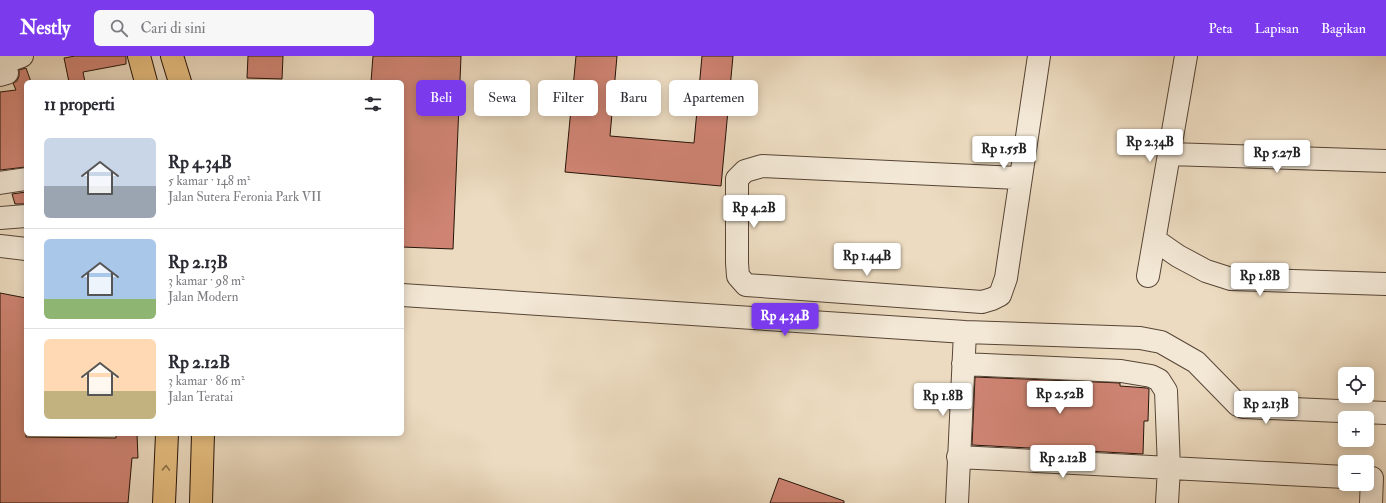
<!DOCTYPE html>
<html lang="id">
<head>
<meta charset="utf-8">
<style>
	:root { --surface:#fff; --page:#f7f7f7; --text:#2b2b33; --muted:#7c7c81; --line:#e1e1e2; --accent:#7c3aed }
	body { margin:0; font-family:"IM FELL Double Pica",serif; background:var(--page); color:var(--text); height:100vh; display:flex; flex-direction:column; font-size:15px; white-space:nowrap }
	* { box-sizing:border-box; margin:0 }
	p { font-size:13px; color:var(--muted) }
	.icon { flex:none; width:22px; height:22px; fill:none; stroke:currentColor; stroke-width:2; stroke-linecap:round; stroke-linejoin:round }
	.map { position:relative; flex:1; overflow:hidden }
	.side { position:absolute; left:24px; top:24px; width:380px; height:356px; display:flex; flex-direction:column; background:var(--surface); border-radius:6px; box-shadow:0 2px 10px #0003 }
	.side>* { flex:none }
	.banner { position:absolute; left:416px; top:24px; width:380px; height:36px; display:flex; gap:8px }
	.buttons { position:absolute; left:1338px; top:311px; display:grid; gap:8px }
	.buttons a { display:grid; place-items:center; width:36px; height:36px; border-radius:6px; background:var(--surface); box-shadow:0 2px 10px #0003; font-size:20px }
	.price { position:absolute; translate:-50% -34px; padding:0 9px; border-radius:4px; background:#fff; color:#222; font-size:13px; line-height:26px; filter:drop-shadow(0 1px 2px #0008) }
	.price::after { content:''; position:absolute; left:50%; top:24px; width:12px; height:9px; margin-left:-6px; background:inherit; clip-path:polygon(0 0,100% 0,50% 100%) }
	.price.current { background:var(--accent); color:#fff }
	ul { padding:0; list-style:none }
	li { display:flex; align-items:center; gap:12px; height:100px; padding:0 20px }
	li+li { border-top:1px solid var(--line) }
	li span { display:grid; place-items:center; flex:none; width:112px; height:80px; border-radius:6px; color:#555 }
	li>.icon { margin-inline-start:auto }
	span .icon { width:48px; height:48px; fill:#fffc; stroke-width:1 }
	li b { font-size:17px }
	h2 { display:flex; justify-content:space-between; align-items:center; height:48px; padding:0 20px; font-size:17px }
	.tag { padding:0 14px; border-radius:6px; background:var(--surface); box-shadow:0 2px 10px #0003; font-size:14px; line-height:36px }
	.tag.current { background:var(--accent); color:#fff }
	header { display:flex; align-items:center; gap:24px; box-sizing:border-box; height:56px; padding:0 20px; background:var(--accent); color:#fff }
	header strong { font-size:19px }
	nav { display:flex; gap:22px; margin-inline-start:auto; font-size:14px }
	.search { width:280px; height:36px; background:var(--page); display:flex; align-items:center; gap:10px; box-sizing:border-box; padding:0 14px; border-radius:6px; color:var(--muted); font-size:15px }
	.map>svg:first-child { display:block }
	.building { fill:#cf8473; stroke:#251308 }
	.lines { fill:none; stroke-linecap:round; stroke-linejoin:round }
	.minor-casing { stroke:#574536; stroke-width:24 }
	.major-casing { stroke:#251308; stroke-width:24 }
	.minor { stroke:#f3e8d6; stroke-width:22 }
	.major { stroke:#e6be80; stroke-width:22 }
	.oneway { stroke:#8f714a }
</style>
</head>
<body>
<header>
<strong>Nestly</strong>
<div class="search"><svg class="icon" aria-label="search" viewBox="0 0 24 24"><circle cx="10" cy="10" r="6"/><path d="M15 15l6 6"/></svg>Cari di sini</div>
<nav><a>Peta</a><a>Lapisan</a><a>Bagikan</a></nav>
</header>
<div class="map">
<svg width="1386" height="447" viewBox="0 0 1386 447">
	<rect width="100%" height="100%" fill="#ecdbc0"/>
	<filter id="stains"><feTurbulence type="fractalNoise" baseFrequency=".005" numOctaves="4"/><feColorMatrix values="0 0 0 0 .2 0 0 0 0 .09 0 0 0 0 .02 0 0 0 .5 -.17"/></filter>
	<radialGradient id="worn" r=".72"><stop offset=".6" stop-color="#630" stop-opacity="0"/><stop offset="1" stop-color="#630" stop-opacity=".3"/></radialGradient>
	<!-- building -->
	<path class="building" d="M 75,0 L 126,0 L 126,8 L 83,16 L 85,26 L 69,26 L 64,2 Z
		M 248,0 L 283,0 L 282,23 L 247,22 Z
		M 373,0 L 461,0 L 453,193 L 402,191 L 402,26 L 371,26 Z
		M 576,0 L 617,0 L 610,80 L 694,87 L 702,0 L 733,0 L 721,130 L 565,116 Z
		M 26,12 L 31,26 L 26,26 L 26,111 L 0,114 L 0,36 L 16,34 L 13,27 L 17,25 L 19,20 L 19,14 Z
		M 26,136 L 26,148 L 15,148 L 12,138 Z
		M 0,237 L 26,242 L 26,381 L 116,382 L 116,378 L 137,378 L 138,402 L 132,402 L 128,447 L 0,447 Z
		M 975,321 L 1120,327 L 1120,330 L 1147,332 L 1149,333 L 1148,365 L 1144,365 L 1143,398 L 972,389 Z
		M 779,422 L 844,445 L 844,447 L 770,447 Z"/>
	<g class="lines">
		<!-- minor casing -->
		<g class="minor-casing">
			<path id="minor" d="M 0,19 L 7,17 L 3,7 L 22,0
				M 1169,98 L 1386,105
				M 1020,122 L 762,110 L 745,115 L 737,123 L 737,207 L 738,220 L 746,229 L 982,246 L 992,243 L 1000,239 L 1006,222 L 1039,0
				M 0,127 L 26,123
				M 0,162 L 26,160
				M 1155,184 L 1178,200 L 1206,215 L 1231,223 L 1386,228
				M 0,190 L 26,193
				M 1148,220 L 1186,0
				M 402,239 L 965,276 L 1140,282 L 1161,286 L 1196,306 L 1238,349 L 1244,351 L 1386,357
				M 963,308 L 1121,315 L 1151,320 L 1159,324 L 1166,335 L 1169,412 L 1167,447
				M 958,401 L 1345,421
				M 1367,422 L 1372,422 L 1371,447
				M 957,447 L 965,276"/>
		</g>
		<!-- major casing -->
		<g class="major-casing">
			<path id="major" d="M 139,0 L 146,26
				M 172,0 L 180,26
				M 164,447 L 167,378
				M 201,447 L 203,378"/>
		</g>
		<!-- minor -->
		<use href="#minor" class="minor"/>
		<!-- major -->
		<use href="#major" class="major"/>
	</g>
	<!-- one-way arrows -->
	<defs><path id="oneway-chevron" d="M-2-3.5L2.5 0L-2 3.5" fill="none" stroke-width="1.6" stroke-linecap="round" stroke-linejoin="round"/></defs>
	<use class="oneway" href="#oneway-chevron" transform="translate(166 412) rotate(-88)"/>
	<rect width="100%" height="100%" filter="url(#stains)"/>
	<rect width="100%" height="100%" fill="url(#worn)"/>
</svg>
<div class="buttons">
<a><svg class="icon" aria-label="locate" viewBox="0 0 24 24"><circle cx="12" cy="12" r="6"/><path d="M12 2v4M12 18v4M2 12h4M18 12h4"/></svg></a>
<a>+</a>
<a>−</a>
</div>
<b class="price" style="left:1150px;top:107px">Rp 2.34B</b>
<b class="price" style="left:1004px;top:114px">Rp 1.55B</b>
<b class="price" style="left:1277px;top:118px">Rp 5.27B</b>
<b class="price" style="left:754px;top:173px">Rp 4.2B</b>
<b class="price" style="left:867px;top:221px">Rp 1.44B</b>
<b class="price" style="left:1260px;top:241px">Rp 1.8B</b>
<b class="price current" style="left:785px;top:281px">Rp 4.34B</b>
<b class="price" style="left:1060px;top:359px">Rp 2.52B</b>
<b class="price" style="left:943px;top:361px">Rp 1.8B</b>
<b class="price" style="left:1266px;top:369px">Rp 2.13B</b>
<b class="price" style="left:1063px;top:423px">Rp 2.12B</b>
<div class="banner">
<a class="tag current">Beli</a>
<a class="tag">Sewa</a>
<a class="tag">Filter</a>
<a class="tag">Baru</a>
<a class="tag">Apartemen</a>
</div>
<section class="side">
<h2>11 properti<svg class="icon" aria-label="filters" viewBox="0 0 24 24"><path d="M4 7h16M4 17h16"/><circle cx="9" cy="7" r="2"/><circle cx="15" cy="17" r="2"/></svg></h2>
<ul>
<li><span style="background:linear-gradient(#c9d6e8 60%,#9aa5b1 0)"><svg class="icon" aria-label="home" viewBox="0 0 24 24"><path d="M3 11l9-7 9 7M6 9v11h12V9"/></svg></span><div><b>Rp 4.34B</b><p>5 kamar · 148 m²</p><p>Jalan Sutera Feronia Park VII</p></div></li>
<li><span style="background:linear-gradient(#a9c7e8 75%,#8fb573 0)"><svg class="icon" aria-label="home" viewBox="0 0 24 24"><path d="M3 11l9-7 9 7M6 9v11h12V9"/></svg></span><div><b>Rp 2.13B</b><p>3 kamar · 98 m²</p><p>Jalan Modern</p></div></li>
<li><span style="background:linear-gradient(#ffd9b3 65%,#c2b280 0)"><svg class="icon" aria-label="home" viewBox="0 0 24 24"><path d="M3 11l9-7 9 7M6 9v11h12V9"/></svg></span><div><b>Rp 2.12B</b><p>3 kamar · 86 m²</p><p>Jalan Teratai</p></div></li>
</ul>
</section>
</div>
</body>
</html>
